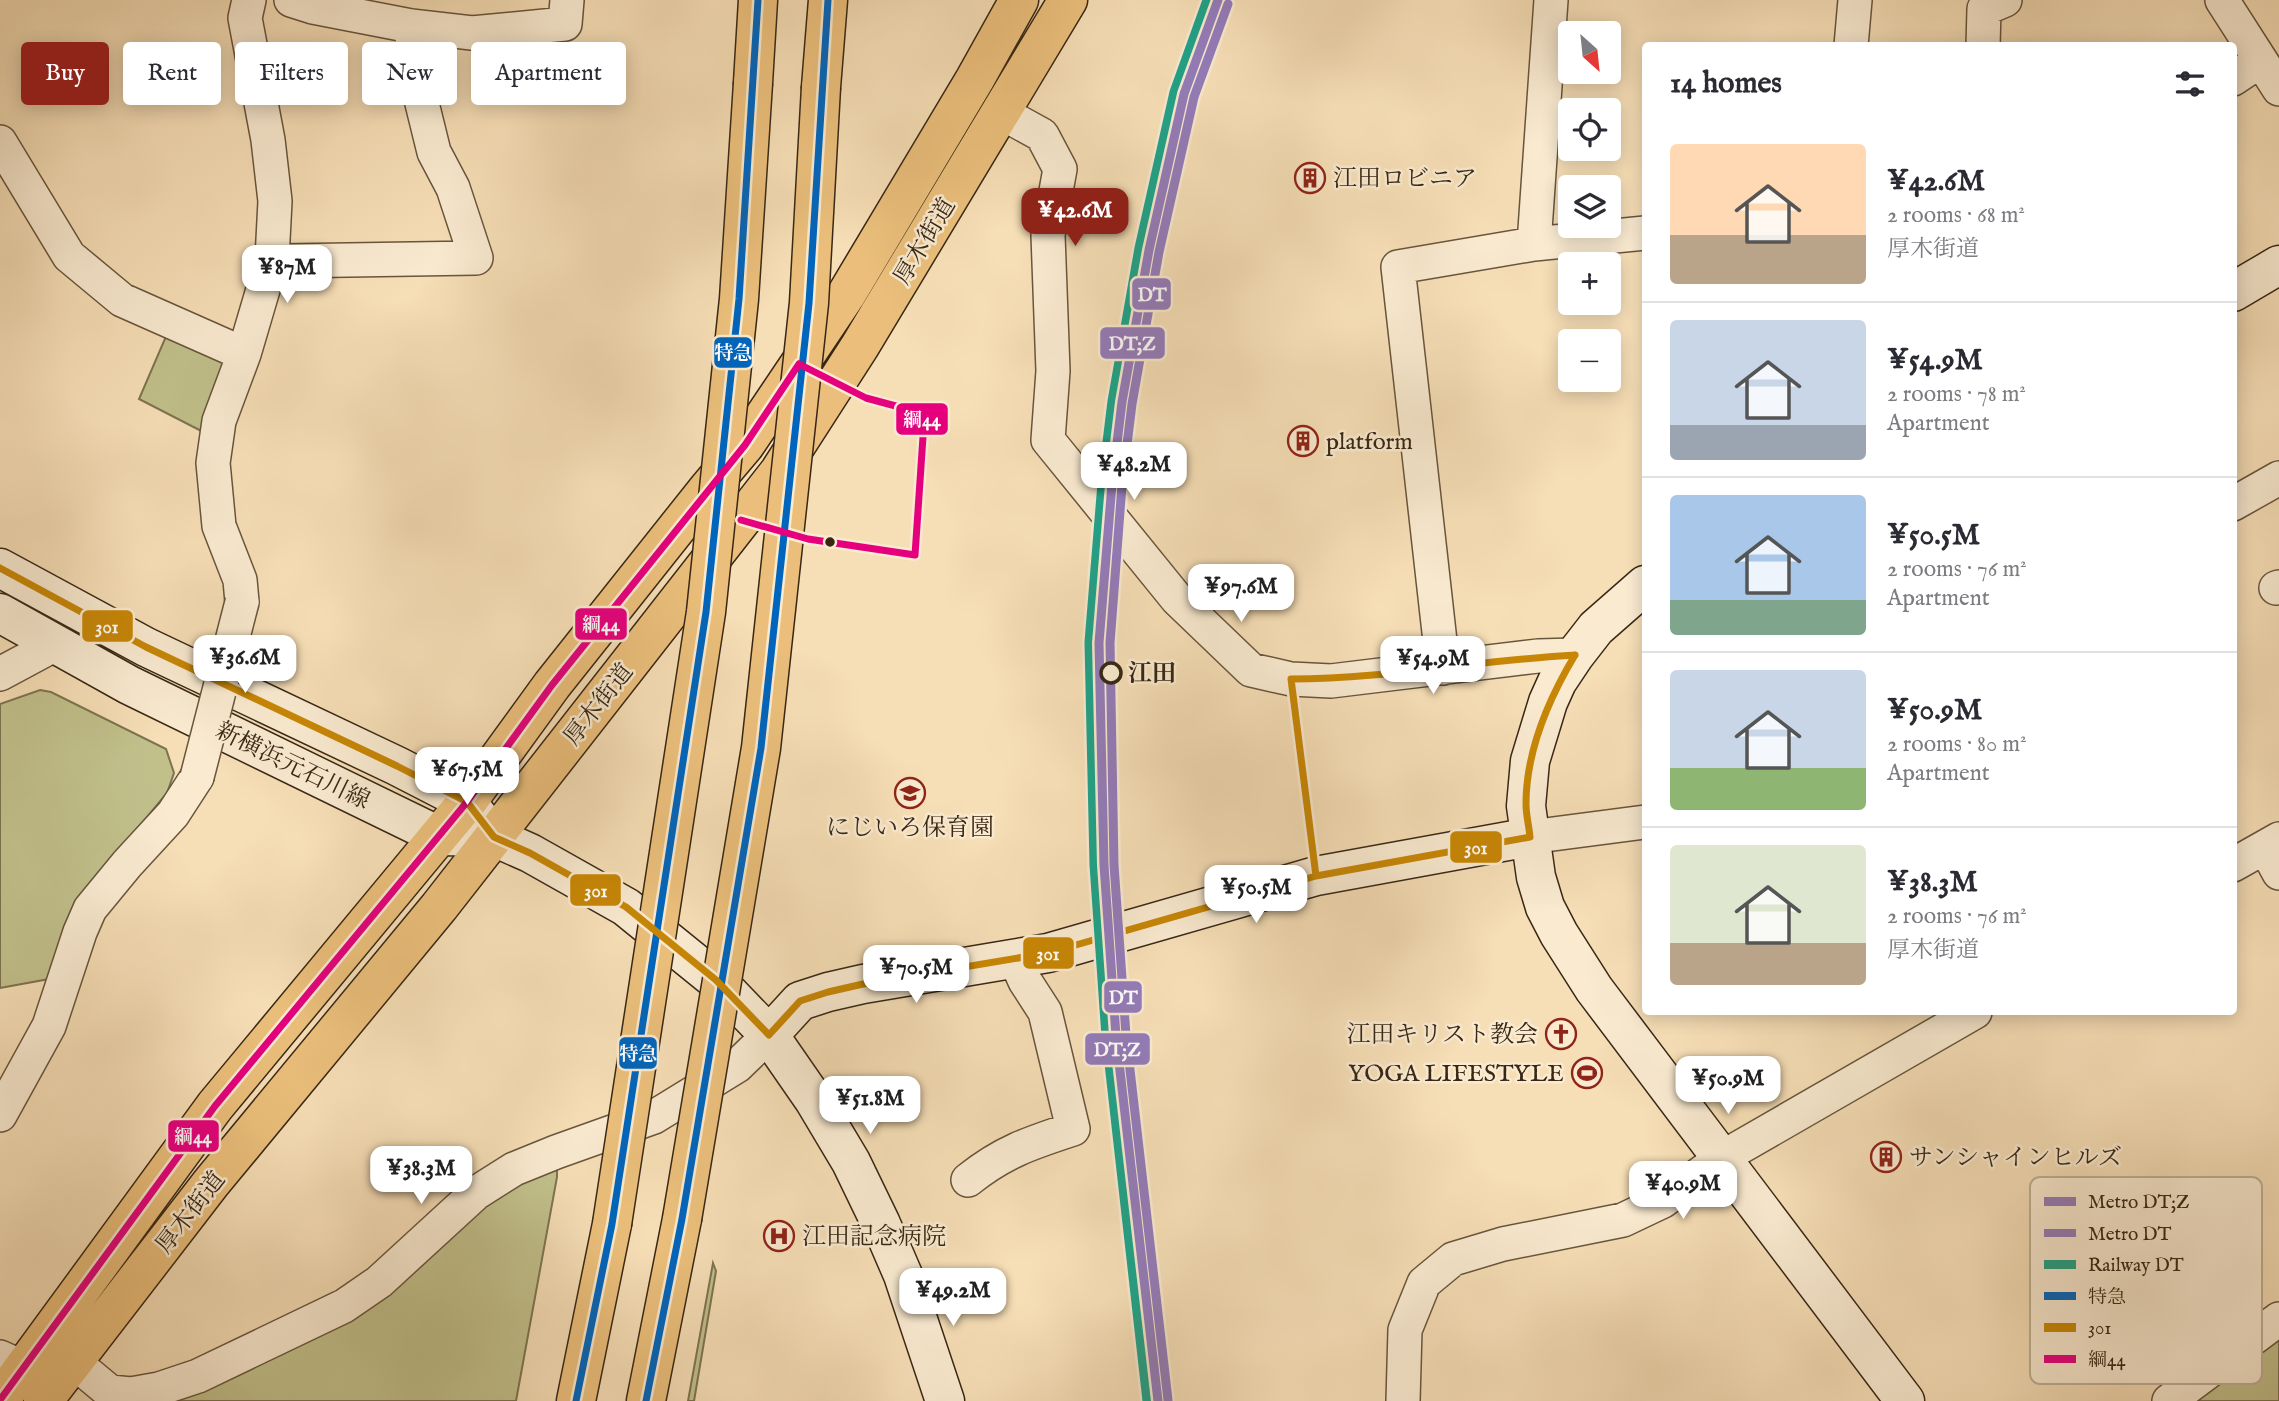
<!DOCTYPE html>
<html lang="en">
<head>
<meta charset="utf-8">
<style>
	:root { --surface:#fff; --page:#f7f7f7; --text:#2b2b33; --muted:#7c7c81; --line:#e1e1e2; --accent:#8f2418 }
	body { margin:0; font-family:"IM FELL English","Noto Serif JP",serif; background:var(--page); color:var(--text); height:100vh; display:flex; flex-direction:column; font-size:26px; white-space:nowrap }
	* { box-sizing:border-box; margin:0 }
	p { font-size:23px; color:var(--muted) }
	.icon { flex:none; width:38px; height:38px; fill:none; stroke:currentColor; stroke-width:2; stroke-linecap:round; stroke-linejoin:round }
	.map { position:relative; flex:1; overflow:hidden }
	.panel { position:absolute; left:1642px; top:42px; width:595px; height:973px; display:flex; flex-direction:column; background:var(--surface); border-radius:7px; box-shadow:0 4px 18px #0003 }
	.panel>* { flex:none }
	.top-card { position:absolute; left:21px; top:42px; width:665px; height:63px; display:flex; gap:14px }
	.needle { width:46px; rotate:153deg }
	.tools { position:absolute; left:1558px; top:21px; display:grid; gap:14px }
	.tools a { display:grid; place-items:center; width:63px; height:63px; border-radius:7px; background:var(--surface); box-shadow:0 4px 18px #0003; font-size:35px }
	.price { position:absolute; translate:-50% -60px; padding:0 16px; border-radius:14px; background:#fff; color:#222; font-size:23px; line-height:46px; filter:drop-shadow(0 2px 4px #0008) }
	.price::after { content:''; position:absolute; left:50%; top:42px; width:21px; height:16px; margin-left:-10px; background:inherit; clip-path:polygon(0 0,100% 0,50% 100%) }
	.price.current { background:var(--accent); color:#fff }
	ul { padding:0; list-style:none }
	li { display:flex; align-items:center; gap:21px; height:175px; padding:0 28px }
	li+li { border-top:2px solid var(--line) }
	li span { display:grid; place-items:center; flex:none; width:196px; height:140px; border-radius:7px; color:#555 }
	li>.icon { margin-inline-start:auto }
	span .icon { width:84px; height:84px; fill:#fffc; stroke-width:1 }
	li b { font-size:30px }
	h2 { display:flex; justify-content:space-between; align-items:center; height:84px; padding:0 28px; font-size:30px }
	.chip { padding:0 24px; border-radius:7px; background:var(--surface); box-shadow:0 4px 18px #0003; font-size:24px; line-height:63px }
	.chip.current { background:var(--accent); color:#fff }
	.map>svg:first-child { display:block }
	.green { fill:#c1c08b; stroke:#7c7450; stroke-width:2 }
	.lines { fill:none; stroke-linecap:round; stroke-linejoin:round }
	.street-casing { stroke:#68553d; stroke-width:36 }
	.secondary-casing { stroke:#382715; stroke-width:41 }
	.highway-casing { stroke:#382715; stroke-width:41 }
	.street { stroke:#f9ead0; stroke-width:33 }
	.secondary { stroke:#f9ead0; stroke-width:38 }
	.highway { stroke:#ebbf7b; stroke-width:38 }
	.street-bridge-casing { stroke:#68553d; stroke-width:36; stroke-linecap:butt }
	.highway-bridge-casing { stroke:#382715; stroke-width:41; stroke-linecap:butt }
	.street-bridge { stroke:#f9ead0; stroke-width:33 }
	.highway-bridge { stroke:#ebbf7b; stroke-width:38 }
	.bus-1-casing { stroke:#f9ead0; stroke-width:12 }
	.bus-2-casing { stroke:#f9ead0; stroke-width:12 }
	.bus-3-casing { stroke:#f9ead0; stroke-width:12 }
	.bus-1 { stroke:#0065bd; stroke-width:7 }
	.bus-2 { stroke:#c78605; stroke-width:7 }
	.bus-3 { stroke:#e5007d; stroke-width:7 }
	.rail-1-casing { stroke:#f9ead0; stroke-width:14 }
	.rail-1 { stroke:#20a288; stroke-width:9 }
	.metro-1-casing { stroke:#f9ead0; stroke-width:14 }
	.metro-2-casing { stroke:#f9ead0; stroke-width:14 }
	.metro-1 { stroke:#937cb9; stroke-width:9 }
	.metro-2 { stroke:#937cb9; stroke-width:9 }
	.bus-dot { fill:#382715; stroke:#f9ead0; stroke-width:2.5 }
	.stop-dot { fill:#f9ead0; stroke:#382715; stroke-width:3.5 }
	.labels { text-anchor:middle; stroke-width:5; stroke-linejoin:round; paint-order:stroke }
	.poi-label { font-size:24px; fill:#382715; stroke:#f9ead0; text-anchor:start }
	.street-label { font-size:24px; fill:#382715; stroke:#f9ead0 }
	.stop-label { font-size:24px; font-weight:bold; fill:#382715; stroke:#f9ead0; text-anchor:start }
	.key { fill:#f9ead0; stroke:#bfb098; stroke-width:2 }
	.key-label { font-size:19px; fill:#382715 }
	.line-badge { stroke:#f9ead0; stroke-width:2.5 }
	.badge-label { font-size:19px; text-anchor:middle; font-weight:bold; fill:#fff }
</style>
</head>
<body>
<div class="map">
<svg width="2279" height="1401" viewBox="0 0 2279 1401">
	<rect width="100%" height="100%" fill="#f6deb6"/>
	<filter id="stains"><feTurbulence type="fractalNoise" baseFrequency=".00286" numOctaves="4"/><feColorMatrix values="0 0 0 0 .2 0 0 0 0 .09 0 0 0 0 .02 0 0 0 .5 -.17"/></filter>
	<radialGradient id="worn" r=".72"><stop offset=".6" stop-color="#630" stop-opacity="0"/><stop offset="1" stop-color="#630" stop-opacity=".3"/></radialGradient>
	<!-- green -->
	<path class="green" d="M 167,334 L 236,365 L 211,436 L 139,399 Z
		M 40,690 L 51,692 L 166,749 L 174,773 L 167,793 L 93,882 L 49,979 L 0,988 L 0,704 Z
		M 552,1166 L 557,1170 L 557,1177 L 516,1401 L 177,1401 L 184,1392 L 476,1205 Z
		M 713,1263 L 716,1271 L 694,1401 L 688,1401 Z
		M 2279,1334 L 2279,1401 L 2192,1401 Z"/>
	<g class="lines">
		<!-- street casing -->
		<g class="street-casing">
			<path id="street" d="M 291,0 L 313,7 L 411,26 L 472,33 L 565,24 L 567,0
				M 2222,0 L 2279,89
				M 1851,46 L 1855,0
				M 1983,46 L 1984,9 L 2005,0
				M 2233,79 L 2260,61
				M 1002,113 L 1042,135 L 1060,169 L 1048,235 L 1053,371 L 1048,440 L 1177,599 L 1251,670 L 1291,679 L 1331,681 L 1538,656 L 1575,655
				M 0,142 L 69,256 L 122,300 L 244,354
				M 1534,244 L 1551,0
				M 272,259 L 285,261 L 476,258 L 453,188 L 434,152 L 416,79 L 411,26
				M 2233,504 L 2279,478
				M 2276,588 L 2279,587
				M 242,602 L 240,580 L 219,526 L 213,463 L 219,421 L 244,354 L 272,259 L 275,201 L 268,140 L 245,18 L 249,0
				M 1443,668 L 1398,267 L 1534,244 L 1645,233
				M 0,674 L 54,645
				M 1530,837 L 1645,822
				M 2265,847 L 2279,873
				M 2233,865 L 2279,839
				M 0,1115 L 49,1026 L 80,932 L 90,909 L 127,864 L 173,814 L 197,777
				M 968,1180 C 1003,1152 1030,1143 1073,1129 L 1045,1012 L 1025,981 L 1015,959
				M 0,1357 L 24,1368
				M 74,1362 L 110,1392 L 131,1394 L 159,1389 L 198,1376 L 344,1306 L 379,1282 L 476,1193 L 514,1169 L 556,1152 L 654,1117 L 737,1066 L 769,1035
				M 1403,1401 L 1405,1330 L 1424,1283 L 1453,1259 L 1503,1244 L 1623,1220 L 1663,1201 L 1723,1157 L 1975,1012
				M 2169,1401 L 2279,1319"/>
		</g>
		<!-- secondary casing -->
		<g class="secondary-casing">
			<path id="secondary" d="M 2233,292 L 2279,265
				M 0,568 L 146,647 L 397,766 L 467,802 L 486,827
				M 1645,585 L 1596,628 L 1575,655 L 1557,682 L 1548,702 L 1530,761 L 1526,806 L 1536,877 L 1545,907 L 1559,934 L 1594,989 L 1905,1401
				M 0,613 L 129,685 L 439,836 L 494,837 L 530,853 L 626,907 L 716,980 L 769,1035 L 814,1100 L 851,1162 L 881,1224 L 903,1275 L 945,1401
				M 769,1035 L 800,1001 L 828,992 L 863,984 L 1048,953 L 1316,876 L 1530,837"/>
		</g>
		<!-- highway casing -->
		<g class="highway-casing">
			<path id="highway" d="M 753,83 L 758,0
				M 821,87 L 828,0
				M 0,1400 L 215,1106 L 467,802 L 552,685 L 707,490 L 745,445 L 846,295 L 975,79 L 1019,0
				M 43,1401 L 211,1183 L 439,907 L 779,472 L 860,346 L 1068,0
				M 576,1401 L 612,1224
				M 646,1401 L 682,1219"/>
		</g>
		<!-- street -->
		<use href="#street" class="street"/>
		<!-- secondary -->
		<use href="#secondary" class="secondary"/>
		<!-- highway -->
		<use href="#highway" class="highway"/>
		<!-- street-bridge casing -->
		<g class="street-bridge-casing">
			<path id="street-bridge" d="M 197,777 L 242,602"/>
		</g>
		<!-- highway-bridge casing -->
		<g class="highway-bridge-casing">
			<path id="highway-bridge" d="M 682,1219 L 761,748 L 809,303 L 821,87
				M 612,1224 L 706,612 L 739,299 L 753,83"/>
		</g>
		<!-- street-bridge -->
		<use href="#street-bridge" class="street-bridge"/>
		<!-- highway-bridge -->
		<use href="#highway-bridge" class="highway-bridge"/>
		<!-- bus-1 casing -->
		<g class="bus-1-casing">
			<path id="bus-1" d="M 576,1401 L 612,1224 L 706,612 L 739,299 L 758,0
				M 646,1401 L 682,1219 L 761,748 L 809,303 L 828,0"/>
		</g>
		<!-- bus-2 casing -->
		<g class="bus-2-casing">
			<path id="bus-2" d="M 0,568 L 146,647 L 397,766 L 467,802 L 494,837 L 530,853 L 626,907 L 716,980 L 769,1035
				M 1291,679 C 1386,679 1480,660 1575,655
				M 1291,679 L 1316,876
				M 769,1035 L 800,1001 L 828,992 L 863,984 L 1048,953 L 1316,876 L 1530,837 C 1529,826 1526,815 1526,804 C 1526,751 1548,700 1575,655"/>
		</g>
		<!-- bus-3 casing -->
		<g class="bus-3-casing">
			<path id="bus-3" d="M 799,364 L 866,398 L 918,412 L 924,422 L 915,555
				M 741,520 L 808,539 L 915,555
				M 0,1400 L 215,1106 L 467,802 L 552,685 L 745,445 L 799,364"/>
		</g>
		<!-- bus-1 -->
		<use href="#bus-1" class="bus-1"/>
		<!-- bus-2 -->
		<use href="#bus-2" class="bus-2"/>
		<!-- bus-3 -->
		<use href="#bus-3" class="bus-3"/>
		<!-- rail-1 casing -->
		<g class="rail-1-casing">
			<path id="rail-1" d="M 1147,1401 L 1106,1037 L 1094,865 L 1089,642 L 1102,483 L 1112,401 L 1139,248 L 1174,92 L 1207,0"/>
		</g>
		<!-- rail-1 -->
		<use href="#rail-1" class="rail-1"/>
		<!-- metro-1 casing -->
		<g class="metro-1-casing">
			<path id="metro-1" d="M 1158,1401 L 1116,1036 L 1104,865 L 1099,643 L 1112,484 L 1122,402 L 1149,250 L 1184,94 L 1218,0"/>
		</g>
		<!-- metro-2 casing -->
		<g class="metro-2-casing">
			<path id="metro-2" d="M 1168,1400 L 1126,1035 L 1114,865 L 1110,643 L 1122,485 L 1132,404 L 1159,252 L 1194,97 L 1228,4"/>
		</g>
		<!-- metro-1 -->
		<use href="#metro-1" class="metro-1"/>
		<!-- metro-2 -->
		<use href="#metro-2" class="metro-2"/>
	</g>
	<!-- icons -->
	<defs>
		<g id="building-ring" transform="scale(1.575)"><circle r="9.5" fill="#f9ead0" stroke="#8f2418" stroke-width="1.5"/><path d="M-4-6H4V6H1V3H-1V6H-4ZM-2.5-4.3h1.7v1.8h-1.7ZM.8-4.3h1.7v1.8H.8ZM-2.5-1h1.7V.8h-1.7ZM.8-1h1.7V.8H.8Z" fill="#8f2418"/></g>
		<g id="school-ring" transform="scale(1.575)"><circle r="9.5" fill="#f9ead0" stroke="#8f2418" stroke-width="1.5"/><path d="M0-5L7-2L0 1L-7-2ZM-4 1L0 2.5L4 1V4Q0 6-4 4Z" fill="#8f2418"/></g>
		<g id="church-ring" transform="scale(1.575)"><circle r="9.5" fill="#f9ead0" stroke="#8f2418" stroke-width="1.5"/><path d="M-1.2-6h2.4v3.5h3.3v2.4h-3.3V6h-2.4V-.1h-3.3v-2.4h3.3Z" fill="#8f2418"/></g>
		<g id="stadium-ring" transform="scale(1.575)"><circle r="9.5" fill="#f9ead0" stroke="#8f2418" stroke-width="1.5"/><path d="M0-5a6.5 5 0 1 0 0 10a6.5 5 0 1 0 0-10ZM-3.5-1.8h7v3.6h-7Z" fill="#8f2418"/></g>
		<g id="hospital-ring" transform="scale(1.575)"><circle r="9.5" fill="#f9ead0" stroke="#8f2418" stroke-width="1.5"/><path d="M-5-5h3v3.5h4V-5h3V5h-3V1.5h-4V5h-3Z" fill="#8f2418"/></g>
	</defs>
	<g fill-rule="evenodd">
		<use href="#building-ring" x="1310" y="178"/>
		<use href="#building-ring" x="1303" y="441"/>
		<use href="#school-ring" x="910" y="793"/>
		<use href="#church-ring" x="1561" y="1034"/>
		<use href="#stadium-ring" x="1587" y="1073"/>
		<use href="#building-ring" x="1886" y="1157"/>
		<use href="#hospital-ring" x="779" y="1236"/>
	</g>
	<!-- markers -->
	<circle class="bus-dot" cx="830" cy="542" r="6"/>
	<circle class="stop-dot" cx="1111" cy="673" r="10"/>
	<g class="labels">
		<!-- poi labels -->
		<g class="poi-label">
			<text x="1333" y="186">江田ロビニア</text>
			<text x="1326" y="449">platform</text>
			<text x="910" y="835" text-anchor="middle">にじいろ保育園</text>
			<text x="1538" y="1042" text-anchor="end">江田キリスト教会</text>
			<text x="1564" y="1081" text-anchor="end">YOGA LIFESTYLE</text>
			<text x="1909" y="1165">サンシャインヒルズ</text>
			<text x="802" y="1244">江田記念病院</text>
		</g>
		<!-- street labels -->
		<g class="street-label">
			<text transform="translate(924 241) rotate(-59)" y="8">厚木街道</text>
			<text transform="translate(598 704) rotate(-52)" y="8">厚木街道</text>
			<text transform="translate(293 765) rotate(26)" y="8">新横浜元石川線</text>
			<text transform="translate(190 1212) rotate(-52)" y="8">厚木街道</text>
		</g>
		<!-- stop labels -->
		<g class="stop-label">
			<text x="1128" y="681">江田</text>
		</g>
	</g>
	<!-- legend -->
	<rect x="2030" y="1177" width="232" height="207" rx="10" class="key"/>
	<rect x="2044" y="1197" width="32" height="9" fill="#937cb9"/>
	<rect x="2044" y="1229" width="32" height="8" fill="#937cb9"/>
	<rect x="2044" y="1260" width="32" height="9" fill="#20a288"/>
	<rect x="2044" y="1292" width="32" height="8" fill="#0065bd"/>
	<rect x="2044" y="1323" width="32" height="9" fill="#c78605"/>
	<rect x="2044" y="1355" width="32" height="8" fill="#e5007d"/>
	<g class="key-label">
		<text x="2088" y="1208">Metro DT;Z</text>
		<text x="2088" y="1240">Metro DT</text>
		<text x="2088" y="1271">Railway DT</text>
		<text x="2088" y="1303">特急</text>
		<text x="2088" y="1334">301</text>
		<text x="2088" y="1366">綱44</text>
	</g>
	<g class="line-badge">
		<rect x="1131" y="277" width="41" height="34" rx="7" fill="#937cb9"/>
		<rect x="1099" y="326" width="67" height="34" rx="7" fill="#937cb9"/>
		<rect x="713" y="336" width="40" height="33" rx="7" fill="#0065bd"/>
		<rect x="895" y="402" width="54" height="34" rx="7" fill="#e5007d"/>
		<rect x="574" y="607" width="54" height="34" rx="7" fill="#e5007d"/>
		<rect x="81" y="609" width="53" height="34" rx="7" fill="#c78605"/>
		<rect x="1449" y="830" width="54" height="34" rx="7" fill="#c78605"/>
		<rect x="569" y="873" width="53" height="34" rx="7" fill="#c78605"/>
		<rect x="1022" y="936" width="53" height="34" rx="7" fill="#c78605"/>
		<rect x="1103" y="980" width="40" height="34" rx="7" fill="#937cb9"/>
		<rect x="1084" y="1032" width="67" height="34" rx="7" fill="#937cb9"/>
		<rect x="618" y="1036" width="40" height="34" rx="7" fill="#0065bd"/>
		<rect x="167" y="1119" width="53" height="34" rx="7" fill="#e5007d"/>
	</g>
	<g class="badge-label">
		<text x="1152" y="301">DT</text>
		<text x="1132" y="350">DT;Z</text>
		<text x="733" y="359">特急</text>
		<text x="922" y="426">綱44</text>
		<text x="601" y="631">綱44</text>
		<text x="107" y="633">301</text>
		<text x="1476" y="854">301</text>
		<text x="596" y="897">301</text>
		<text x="1048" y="960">301</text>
		<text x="1123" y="1004">DT</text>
		<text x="1117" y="1056">DT;Z</text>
		<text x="638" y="1060">特急</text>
		<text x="193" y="1143">綱44</text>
	</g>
	<rect width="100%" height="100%" filter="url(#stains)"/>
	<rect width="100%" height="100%" fill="url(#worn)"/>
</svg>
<div class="tools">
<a><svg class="needle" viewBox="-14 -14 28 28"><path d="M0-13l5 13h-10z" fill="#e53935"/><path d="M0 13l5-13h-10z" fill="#7c7c81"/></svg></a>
<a><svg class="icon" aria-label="locate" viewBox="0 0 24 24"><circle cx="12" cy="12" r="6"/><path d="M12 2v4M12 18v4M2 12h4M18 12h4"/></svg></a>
<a><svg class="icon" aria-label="layers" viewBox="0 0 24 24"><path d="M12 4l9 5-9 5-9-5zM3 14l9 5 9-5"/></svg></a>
<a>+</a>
<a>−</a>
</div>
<b class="price current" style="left:1075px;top:248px">¥42.6M</b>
<b class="price" style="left:287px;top:305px">¥87M</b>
<b class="price" style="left:1134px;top:502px">¥48.2M</b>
<b class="price" style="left:1241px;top:624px">¥97.6M</b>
<b class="price" style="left:245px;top:695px">¥36.6M</b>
<b class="price" style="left:1433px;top:696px">¥54.9M</b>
<b class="price" style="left:467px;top:807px">¥67.5M</b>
<b class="price" style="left:1256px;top:925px">¥50.5M</b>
<b class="price" style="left:916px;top:1005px">¥70.5M</b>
<b class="price" style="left:1728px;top:1116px">¥50.9M</b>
<b class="price" style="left:870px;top:1136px">¥51.8M</b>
<b class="price" style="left:421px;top:1206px">¥38.3M</b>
<b class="price" style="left:1683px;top:1221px">¥40.9M</b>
<b class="price" style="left:953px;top:1328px">¥49.2M</b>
<div class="top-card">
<a class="chip current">Buy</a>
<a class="chip">Rent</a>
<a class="chip">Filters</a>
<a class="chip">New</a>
<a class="chip">Apartment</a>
</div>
<section class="panel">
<h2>14 homes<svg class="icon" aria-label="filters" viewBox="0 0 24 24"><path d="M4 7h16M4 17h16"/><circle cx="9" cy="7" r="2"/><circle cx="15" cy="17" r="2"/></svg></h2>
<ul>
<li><span style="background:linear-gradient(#ffd9b3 65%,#b9a48a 0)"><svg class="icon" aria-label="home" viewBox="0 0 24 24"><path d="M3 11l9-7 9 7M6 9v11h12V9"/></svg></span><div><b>¥42.6M</b><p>2 rooms · 68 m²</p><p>厚木街道</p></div></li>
<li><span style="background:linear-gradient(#c9d6e8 75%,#9aa5b1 0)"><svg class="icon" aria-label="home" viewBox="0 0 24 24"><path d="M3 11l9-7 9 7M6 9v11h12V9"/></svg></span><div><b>¥54.9M</b><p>2 rooms · 78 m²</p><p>Apartment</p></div></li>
<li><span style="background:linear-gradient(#a9c7e8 75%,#7fa58c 0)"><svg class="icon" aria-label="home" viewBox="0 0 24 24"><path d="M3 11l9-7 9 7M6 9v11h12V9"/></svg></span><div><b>¥50.5M</b><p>2 rooms · 76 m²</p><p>Apartment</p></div></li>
<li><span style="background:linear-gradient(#c9d6e8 70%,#8fb573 0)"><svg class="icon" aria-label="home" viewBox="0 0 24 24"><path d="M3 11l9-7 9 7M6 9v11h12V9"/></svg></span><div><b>¥50.9M</b><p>2 rooms · 80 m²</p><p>Apartment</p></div></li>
<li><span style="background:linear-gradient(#dfe7d0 70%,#b9a48a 0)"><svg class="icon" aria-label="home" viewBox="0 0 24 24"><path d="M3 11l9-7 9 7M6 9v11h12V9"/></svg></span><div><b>¥38.3M</b><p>2 rooms · 76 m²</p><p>厚木街道</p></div></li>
</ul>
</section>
</div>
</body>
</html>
